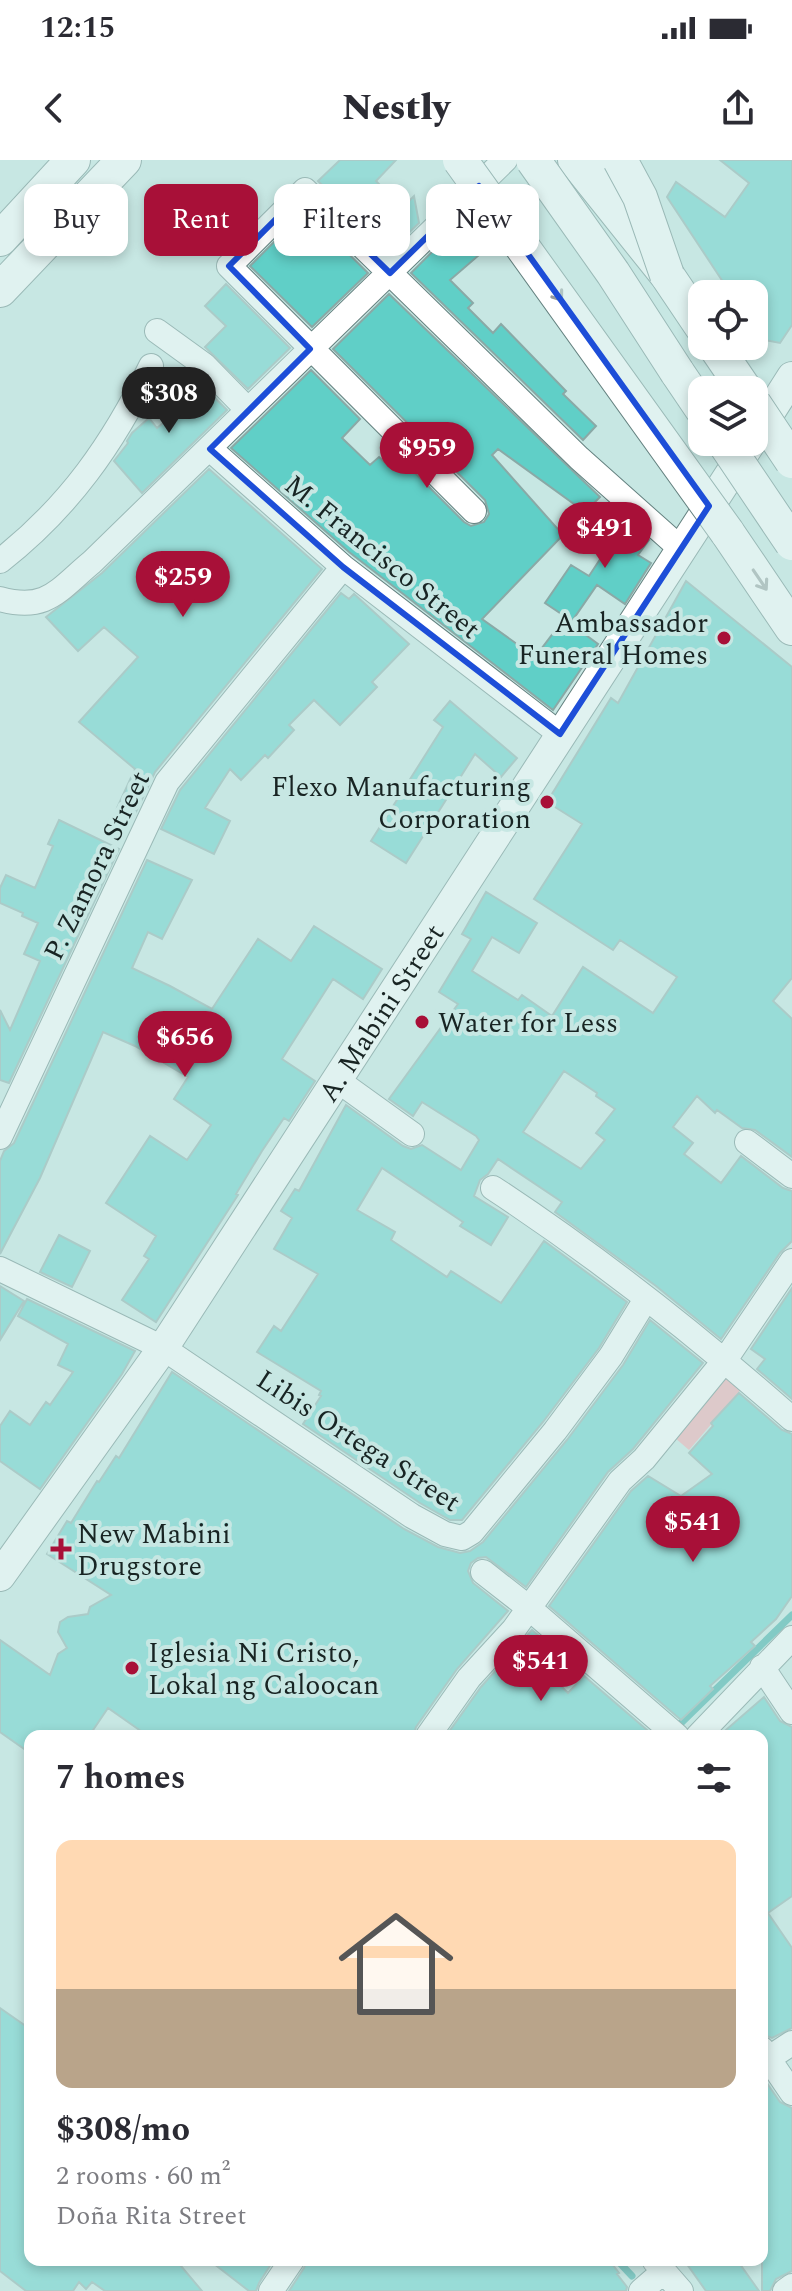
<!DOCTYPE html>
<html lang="en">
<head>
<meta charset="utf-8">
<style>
	:root { --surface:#fff; --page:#f2f2f3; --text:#2b2b33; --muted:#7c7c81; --accent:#a81038 }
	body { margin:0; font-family:Spectral,serif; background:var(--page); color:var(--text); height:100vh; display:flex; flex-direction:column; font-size:30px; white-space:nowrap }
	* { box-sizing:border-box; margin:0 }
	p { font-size:26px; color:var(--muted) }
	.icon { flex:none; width:44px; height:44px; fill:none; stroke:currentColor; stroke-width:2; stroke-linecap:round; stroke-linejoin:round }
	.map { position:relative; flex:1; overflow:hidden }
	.drawer { position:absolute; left:24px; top:1570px; width:744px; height:536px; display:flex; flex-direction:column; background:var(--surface); border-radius:16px; box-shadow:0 4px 12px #0003 }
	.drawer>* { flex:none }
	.banner { position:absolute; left:24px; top:24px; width:744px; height:72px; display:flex; gap:16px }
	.controls { position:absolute; left:688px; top:120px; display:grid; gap:16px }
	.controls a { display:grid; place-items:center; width:80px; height:80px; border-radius:16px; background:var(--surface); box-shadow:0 4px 12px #0003; font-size:40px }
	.price { position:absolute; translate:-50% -68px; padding:0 18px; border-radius:28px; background:var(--accent); color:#fff; font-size:26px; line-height:52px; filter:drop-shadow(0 2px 4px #0008) }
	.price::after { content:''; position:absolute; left:50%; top:48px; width:24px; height:18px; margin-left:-12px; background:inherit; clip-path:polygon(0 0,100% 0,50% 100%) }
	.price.current { background:#222; color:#fff }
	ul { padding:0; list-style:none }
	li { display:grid; align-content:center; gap:16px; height:424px; padding:0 32px }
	li span { display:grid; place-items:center; height:248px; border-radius:16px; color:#555 }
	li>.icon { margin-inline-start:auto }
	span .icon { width:144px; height:144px; fill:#fffc; stroke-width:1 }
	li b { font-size:34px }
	h2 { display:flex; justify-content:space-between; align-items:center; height:96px; padding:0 32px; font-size:34px }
	.chip { padding:0 28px; border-radius:16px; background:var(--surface); box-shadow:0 4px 12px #0003; font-size:28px; line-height:72px }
	.chip.current { background:var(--accent); color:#fff }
	.status { display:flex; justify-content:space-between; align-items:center; height:56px; padding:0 40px; background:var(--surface); direction:ltr }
	.status svg { height:22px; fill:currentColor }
	header { display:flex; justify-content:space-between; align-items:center; height:104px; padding:0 32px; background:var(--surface); font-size:36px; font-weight:800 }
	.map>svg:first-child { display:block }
	.pitch { fill:#f8a4aa }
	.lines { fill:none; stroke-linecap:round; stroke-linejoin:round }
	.stream { stroke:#30a69f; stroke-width:7 }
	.building { fill:#60cfc7; stroke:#8aa9a6; stroke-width:2; fill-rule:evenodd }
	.minor-casing { stroke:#658280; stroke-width:26 }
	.major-casing { stroke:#658280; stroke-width:32 }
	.highway-casing { stroke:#658280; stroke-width:36 }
	.minor { stroke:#fff; stroke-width:24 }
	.major { stroke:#fff; stroke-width:30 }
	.highway { stroke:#fff; stroke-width:34 }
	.highway-bridge-casing { stroke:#658280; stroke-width:36; stroke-linecap:butt }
	.highway-bridge { stroke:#fff; stroke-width:34 }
	.oneway { stroke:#979c9c }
	.marked { fill:none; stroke:#1d4ed8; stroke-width:6; stroke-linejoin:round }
	.poi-dot { fill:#a81038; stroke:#c7e7e3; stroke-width:3 }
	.labels { text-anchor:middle; stroke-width:8; stroke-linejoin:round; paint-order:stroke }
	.street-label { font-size:28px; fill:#182423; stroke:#c7e7e3 }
	.poi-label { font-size:28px; fill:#182423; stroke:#c7e7e3; text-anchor:start }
</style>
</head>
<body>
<div class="status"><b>12:15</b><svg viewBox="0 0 49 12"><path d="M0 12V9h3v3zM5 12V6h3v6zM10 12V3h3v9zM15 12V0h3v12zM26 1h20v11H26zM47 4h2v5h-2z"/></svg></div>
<header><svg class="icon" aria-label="back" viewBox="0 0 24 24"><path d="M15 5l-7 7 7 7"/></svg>Nestly<svg class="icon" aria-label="share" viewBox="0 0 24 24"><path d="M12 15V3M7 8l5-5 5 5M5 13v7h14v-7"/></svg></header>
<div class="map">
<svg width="792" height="2131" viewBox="0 0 792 2131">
	<rect width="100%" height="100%" fill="#c7e7e3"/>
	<!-- pitch -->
	<path class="pitch" d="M 716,1201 L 744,1226 L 689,1290 L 660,1265 Z"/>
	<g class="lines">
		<!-- stream -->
		<path class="stream" d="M 676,1568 L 792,1455
			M 617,2100 L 632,2116"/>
	</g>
	<!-- building -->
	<path class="building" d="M 340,0 L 396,0 L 376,21 L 402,48 L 414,36 L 419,63 L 389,92 L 318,21 Z
		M 720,0 L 792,0 L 792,165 L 780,183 L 760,179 L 754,169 L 754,134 L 731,134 L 667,37 L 676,22 L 725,57 L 749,23 Z
		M 305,51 L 368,113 L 312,167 L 250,106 Z
		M 454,70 L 479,95 L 450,120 L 473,143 L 468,148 L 493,173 L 501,164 L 566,231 L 563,234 L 596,266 L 583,280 L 411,113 Z
		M 226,124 L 290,188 L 248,229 L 205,187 L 226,166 L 205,146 Z
		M 389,134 L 600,337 L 585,352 L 498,289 L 492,295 L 563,375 L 482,459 L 535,497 L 564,459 L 598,484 L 553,550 L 349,392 L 231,288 L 311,210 L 360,259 L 342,278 L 370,305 L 379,297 L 393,310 L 402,300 L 464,362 L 471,366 L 484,362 L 489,354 L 485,340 L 333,189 Z
		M 189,212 L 227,250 L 142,333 L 114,301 L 128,283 L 127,281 L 132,273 L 149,258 L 157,268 L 189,241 L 175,224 Z
		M 209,309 L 322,409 L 155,612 L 134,656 L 117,648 L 135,609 L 79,562 L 138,497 L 104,467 L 78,491 L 46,457 L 102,413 Z
		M 611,346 L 649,380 L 638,395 L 651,403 L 625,444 L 597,425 L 572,461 L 545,443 L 571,405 L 589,416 L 616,375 L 600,363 Z
		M 686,421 L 792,507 L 792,818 L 773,841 L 792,859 L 792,997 L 755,970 L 742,968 L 717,950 L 715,953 L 697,936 L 673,967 L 693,983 L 684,994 L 721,1023 L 741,996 L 783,1028 L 792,1031 L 792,1081 L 780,1093 L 721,1179 L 656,1126 L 555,1052 L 562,1042 L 498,999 L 488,1014 L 480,1020 L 474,1036 L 508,1057 L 491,1085 L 460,1066 L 463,1062 L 382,1008 L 357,1050 L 395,1072 L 391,1080 L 447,1117 L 451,1111 L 501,1143 L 544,1081 L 627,1142 L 599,1188 L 543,1262 L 462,1360 L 450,1360 L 420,1343 L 303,1264 L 321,1236 L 319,1235 L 321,1231 L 257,1192 L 274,1166 L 281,1171 L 318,1114 L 274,1089 L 292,1058 L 281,1051 L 295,1029 L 299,1031 L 346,945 L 403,986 L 411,989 L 422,985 L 461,1010 L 479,980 L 476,976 L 422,942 L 413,956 L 389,939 L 458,844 L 439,832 L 471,779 L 462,774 L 486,732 L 537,763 L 519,793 L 492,777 L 472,811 L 518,840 L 522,835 L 552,856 L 583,807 L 653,853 L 677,817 L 620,780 L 613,790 L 534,739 L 582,664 L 547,642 L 611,538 L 618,543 ZM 564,911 L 597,933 L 596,936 L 615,949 L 596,973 L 605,980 L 581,1009 L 523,972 Z
		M 341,433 L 349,439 L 354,434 L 409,484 L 372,522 L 377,527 L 340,565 L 314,540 L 289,565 L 294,570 L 268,598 L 265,595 L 241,620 L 230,609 L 205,648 L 230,661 L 214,694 L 161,669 L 180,630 Z
		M 450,541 L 517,598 L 501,617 L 475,594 L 406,703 L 371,681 L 443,567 L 434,560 Z
		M 59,660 L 119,689 L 9,923 L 0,920 L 0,850 L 10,870 L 40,801 L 24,794 L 38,763 L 22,756 L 23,753 L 0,743 L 0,728 L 6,715 L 35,728 L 53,686 L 48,684 Z
		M 147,700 L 192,720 L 162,779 L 148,772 L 132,808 L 170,826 L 212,849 L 258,779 L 291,801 L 314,766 L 382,809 L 363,839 L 333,819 L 282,899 L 315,921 L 289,961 L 284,958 L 262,991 L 236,1034 L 238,1035 L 156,1162 L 122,1140 L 149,1099 L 144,1096 L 156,1076 L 106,1043 L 150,976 L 187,1000 L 211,965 L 174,939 L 188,917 L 135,886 L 103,872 L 40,1018 L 0,1094 L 0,1001 L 4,991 L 14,983 Z
		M 59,1075 L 90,1091 L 72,1127 L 40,1112 Z
		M 0,1126 L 24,1141 L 0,1180 Z
		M 792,1128 L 792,1239 L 757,1209 L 765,1199 L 751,1189 Z
		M 27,1139 L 135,1191 L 122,1214 L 40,1329 L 0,1301 L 0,1266 L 10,1251 L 30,1265 L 46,1242 L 50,1245 L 73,1212 L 58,1205 L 68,1184 L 18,1156 Z
		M 650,1160 L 703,1203 L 633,1289 L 608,1312 L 526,1427 L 486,1397 L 478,1398 L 471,1403 L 468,1411 L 473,1423 L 508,1451 L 457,1509 L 416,1567 L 413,1576 L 148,1576 L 108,1548 L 89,1576 L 30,1576 L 30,1593 L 0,1572 L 0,1480 L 50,1515 L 58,1494 L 67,1488 L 58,1472 L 60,1462 L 68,1457 L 88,1454 L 90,1447 L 111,1435 L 47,1394 L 67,1361 L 71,1363 L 97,1321 L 99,1322 L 116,1296 L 119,1298 L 172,1212 L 404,1369 L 438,1387 L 460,1393 L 470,1391 L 483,1382 L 567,1280 L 623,1205 Z
		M 739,1233 L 782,1270 L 792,1274 L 792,1436 L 776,1459 L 751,1482 L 755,1486 L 710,1526 L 713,1529 L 681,1560 L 549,1446 L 631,1331 L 648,1316 L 681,1336 L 712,1314 L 689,1293 L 713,1266 L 711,1263 Z
		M 532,1470 L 553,1488 L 542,1507 L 568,1533 L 584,1516 L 654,1576 L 446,1576 L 481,1527 Z
		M 764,1537 L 780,1561 L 792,1567 L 792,1736 L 768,1753 L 792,1788 L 792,1868 L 772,1878 L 762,1874 L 762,1576 L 719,1576 Z
		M 0,1848 L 30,1869 L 30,2100 L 176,2100 L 202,2131 L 105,2131 L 92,2122 L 86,2129 L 79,2122 L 73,2131 L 26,2131 L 0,2111 Z
		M 762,1916 L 780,1942 L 792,1948 L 792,2111 L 776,2119 L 770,2131 L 762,2131 Z
		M 209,2100 L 273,2100 L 273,2101 L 259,2123 L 256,2131 L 249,2131 Z
		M 307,2100 L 609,2100 L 619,2113 L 617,2114 L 627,2127 L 626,2131 L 289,2131 L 304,2108 Z
		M 684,2100 L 737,2100 L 759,2131 L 706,2131 Z"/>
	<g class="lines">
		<!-- minor casing -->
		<g class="minor-casing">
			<path id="minor" d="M 157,171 L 204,205 L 247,249
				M 210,289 L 343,407 L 560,574
				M 474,351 L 229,106 L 305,30 L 579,298 L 680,388
				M 0,401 C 69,347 113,284 151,206
				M 0,439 C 47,452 58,430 92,402 L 505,0
				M 337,920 L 412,974
				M 0,977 L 167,622 L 343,407
				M 747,982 L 792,1016
				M 493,1028 C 598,1097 698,1176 792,1259
				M 0,1109 L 163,1188 L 412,1356 L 445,1374 L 462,1378 L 472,1372 L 555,1271 L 611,1196 L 646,1139
				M 483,1412 L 529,1448 L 677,1576
				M 762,1507 L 792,1552
				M 428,1576 L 469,1518 L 514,1469 L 620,1321 L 644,1299 L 725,1200 L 792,1101
				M 698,1576 L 792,1478
				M 762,1889 L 792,1933
				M 769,1898 L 792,1883
				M 654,2100 L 681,2131
				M 271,2131 L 292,2100
				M 641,2131 L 664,2111
				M 785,2131 L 792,2126"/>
		</g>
		<!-- major casing -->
		<g class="major-casing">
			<g id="major">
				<path d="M 601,0 L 627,39"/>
				<path d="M 754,277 L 792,217"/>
				<path id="s1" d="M 0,1416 L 163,1188 L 751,282"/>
			</g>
		</g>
		<!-- highway casing -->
		<g class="highway-casing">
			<path id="highway" d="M 575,0 L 667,115 L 702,167
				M 0,79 L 73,0
				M 0,130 L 124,0
				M 715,186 L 745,230
				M 677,212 L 702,249
				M 727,372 L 792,468"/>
		</g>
		<!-- minor -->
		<use href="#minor" class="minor"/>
		<!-- major -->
		<use href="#major" class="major"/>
		<!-- highway -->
		<use href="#highway" class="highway"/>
		<!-- highway-bridge casing -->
		<g class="highway-bridge-casing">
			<path id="highway-bridge" d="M 460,0 L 727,372
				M 533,0 L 613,113 L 677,212
				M 620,0 L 640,37 L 667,115
				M 754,244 L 792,301
				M 724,282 L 792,383"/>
		</g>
		<!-- highway-bridge -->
		<use href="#highway-bridge" class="highway-bridge"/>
	</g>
	<!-- one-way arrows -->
	<defs><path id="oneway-shaft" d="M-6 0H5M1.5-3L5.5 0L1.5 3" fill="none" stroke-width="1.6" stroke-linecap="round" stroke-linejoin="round" transform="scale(2)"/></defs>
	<g class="oneway">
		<use href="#oneway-shaft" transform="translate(555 131) rotate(54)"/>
		<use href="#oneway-shaft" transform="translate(760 420) rotate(56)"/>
	</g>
	<!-- marked area -->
	<path d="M0 0H792V2131H0ZM 479,26 L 709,346 L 560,574 L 343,407 L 210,289 L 310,189 L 229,106 L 305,30 L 390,113 Z" fill="#c7e7e3" fill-opacity=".55" fill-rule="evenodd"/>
	<path class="marked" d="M 479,26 L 709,346 L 560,574 L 343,407 L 210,289 L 310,189 L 229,106 L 305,30 L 390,113 Z"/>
	<!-- markers -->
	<g class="poi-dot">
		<circle cx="724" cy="478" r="8"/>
		<circle cx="547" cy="642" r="8"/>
		<circle cx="422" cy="862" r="8"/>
		<path d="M57 1377h8v8h8v8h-8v8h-8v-8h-8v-8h8z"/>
		<circle cx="132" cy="1508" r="8"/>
	</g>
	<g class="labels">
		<!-- street labels -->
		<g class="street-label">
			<text transform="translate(383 396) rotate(39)" y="10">M. Francisco Street</text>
			<text transform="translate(96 705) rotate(-64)" y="10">P. Zamora Street</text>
			<text dy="10" stroke="none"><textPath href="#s1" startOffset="680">A. Mabini Street</textPath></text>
			<text transform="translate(359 1280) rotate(33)" y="10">Libis Ortega Street</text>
		</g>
		<!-- poi labels -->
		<g class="poi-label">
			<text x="708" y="472" text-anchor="end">Ambassador<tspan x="708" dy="32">Funeral Homes</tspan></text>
			<text x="531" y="636" text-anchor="end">Flexo Manufacturing<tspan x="531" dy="32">Corporation</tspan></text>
			<text x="438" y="872">Water for Less</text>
			<text x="77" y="1383">New Mabini<tspan x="77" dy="32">Drugstore</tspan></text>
			<text x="148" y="1502">Iglesia Ni Cristo,<tspan x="148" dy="32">Lokal ng Caloocan</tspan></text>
		</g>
	</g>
</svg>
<div class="controls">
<a><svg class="icon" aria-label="locate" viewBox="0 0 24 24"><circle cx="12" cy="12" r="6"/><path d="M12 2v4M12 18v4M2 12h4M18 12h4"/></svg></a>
<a><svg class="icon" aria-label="layers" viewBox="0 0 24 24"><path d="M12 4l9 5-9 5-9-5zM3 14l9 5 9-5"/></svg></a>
</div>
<b class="price current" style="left:169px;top:275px">$308</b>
<b class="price" style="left:427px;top:330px">$959</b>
<b class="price" style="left:605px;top:410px">$491</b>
<b class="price" style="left:183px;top:459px">$259</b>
<b class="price" style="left:185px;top:919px">$656</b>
<b class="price" style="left:693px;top:1404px">$541</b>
<b class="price" style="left:541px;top:1543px">$541</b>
<div class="banner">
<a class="chip">Buy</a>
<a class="chip current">Rent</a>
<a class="chip">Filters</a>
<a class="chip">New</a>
</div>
<section class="drawer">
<h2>7 homes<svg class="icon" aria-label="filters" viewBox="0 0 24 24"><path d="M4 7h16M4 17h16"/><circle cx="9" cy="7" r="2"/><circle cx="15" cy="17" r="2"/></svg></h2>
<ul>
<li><span style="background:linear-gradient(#ffd9b3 60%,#b9a48a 0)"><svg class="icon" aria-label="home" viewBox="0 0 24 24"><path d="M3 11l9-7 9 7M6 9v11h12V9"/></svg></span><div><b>$308/mo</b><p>2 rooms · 60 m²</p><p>Doña Rita Street</p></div></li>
</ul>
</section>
</div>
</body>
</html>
